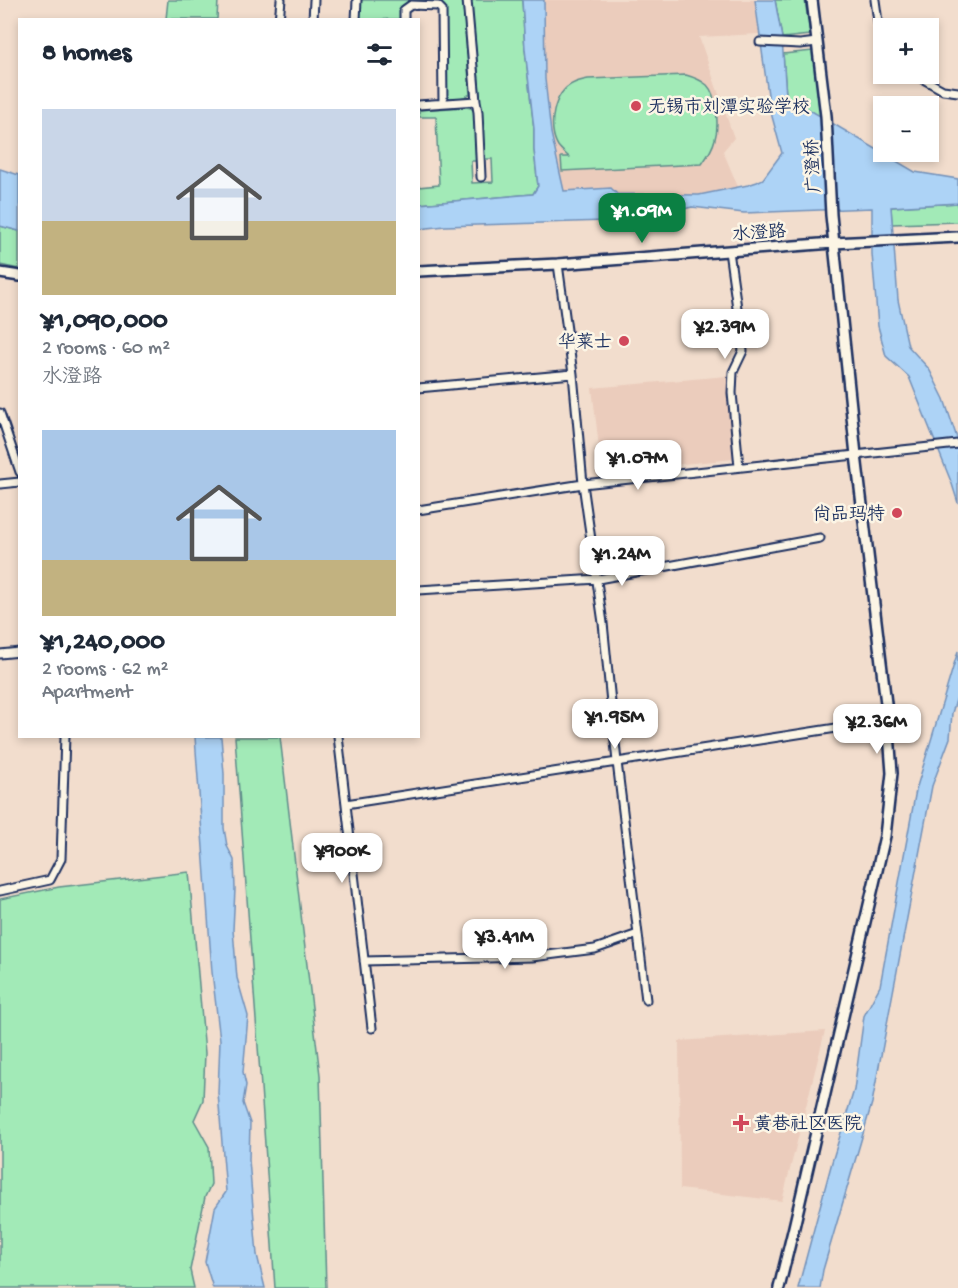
<!DOCTYPE html>
<html lang="en">
<head>
<meta charset="utf-8">
<style>
	:root { --surface:#fff; --page:#f6f6f7; --text:#1f2937; --muted:#747a83; --accent:#0b8043 }
	body { margin:0; font-family:"Gochi Hand","LXGW WenKai TC",sans-serif; background:var(--page); color:var(--text); height:100vh; display:flex; flex-direction:column; font-size:22px; white-space:nowrap }
	* { box-sizing:border-box; margin:0 }
	p { font-size:20px; color:var(--muted) }
	.icon { flex:none; width:33px; height:33px; fill:none; stroke:currentColor; stroke-width:2; stroke-linecap:round; stroke-linejoin:round }
	.map { position:relative; flex:1; overflow:hidden }
	.panel { position:absolute; left:18px; top:18px; width:402px; height:720px; display:flex; flex-direction:column; background:var(--surface); border-radius:0px; box-shadow:0 3px 9px #0003 }
	.panel>* { flex:none }
	.fabs { position:absolute; left:873px; top:18px; display:grid; gap:12px }
	.fabs a { display:grid; place-items:center; width:66px; height:66px; border-radius:0px; background:var(--surface); box-shadow:0 3px 9px #0003; font-size:30px }
	.price { position:absolute; translate:-50% -51px; padding:0 14px; border-radius:12px; background:#fff; color:#222; font-size:20px; line-height:39px; filter:drop-shadow(0 2px 3px #0008) }
	.price::after { content:''; position:absolute; left:50%; top:36px; width:18px; height:14px; margin-left:-9px; background:inherit; clip-path:polygon(0 0,100% 0,50% 100%) }
	.price.current { background:var(--accent); color:#fff }
	ul { padding:0; list-style:none }
	li { display:grid; align-content:center; gap:12px; height:318px; padding:0 24px }
	li span { display:grid; place-items:center; height:186px; border-radius:0px; color:#555 }
	li>.icon { margin-inline-start:auto }
	span .icon { width:108px; height:108px; fill:#fffc; stroke-width:1 }
	li b { font-size:26px }
	h2 { display:flex; justify-content:space-between; align-items:center; height:72px; padding:0 24px; font-size:26px }
	.map>svg:first-child { display:block }
	.built { fill:#ebccbc }
	.green { fill:#a2eab7; stroke:#5e8c8a; stroke-width:1.5 }
	.water { fill:#add3f6; stroke:#7391b9; stroke-width:1.5 }
	.lines { fill:none; stroke-linecap:round; stroke-linejoin:round }
	.street-casing { stroke:#1b2f5e; stroke-width:11 }
	.secondary-casing { stroke:#1b2f5e; stroke-width:14 }
	.street { stroke:#fcf5e5; stroke-width:7 }
	.secondary { stroke:#fcf5e5; stroke-width:9 }
	.poi-dot { fill:#d1495b; stroke:#fcf5e5; stroke-width:2 }
	.labels { text-anchor:middle; stroke-width:5; stroke-linejoin:round; paint-order:stroke }
	.poi-label { font-size:18px; fill:#1b2f5e; stroke:#fcf5e5; text-anchor:start }
	.street-label { font-size:18px; fill:#1b2f5e; stroke:#fcf5e5 }
</style>
</head>
<body>
<div class="map">
<svg width="958" height="1288" viewBox="0 0 958 1288">
	<rect width="100%" height="100%" fill="#f2ddcd"/>
	<filter id="ink" filterUnits="userSpaceOnUse"><feTurbulence type="fractalNoise" baseFrequency=".0167" numOctaves="2"/><feDisplacementMap in="SourceGraphic" scale="12" xChannelSelector="R" yChannelSelector="G"/><feConvolveMatrix kernelMatrix="1 2 1 2 8 2 1 2 1" color-interpolation-filters="sRGB"/></filter>
	<g filter="url(#ink)">
		<!-- built -->
		<path class="built" d="M 544,0 L 755,0 L 759,34 L 699,37 L 734,138 L 723,151 L 738,187 L 699,195 L 617,194 L 610,188 L 564,192 L 551,133 L 545,79 Z
			M 727,376 L 734,459 L 602,472 L 592,388 Z
			M 825,1031 L 782,1201 L 680,1189 L 679,1041 Z"/>
		<!-- green -->
		<path class="green" d="M 168,0 L 218,0 L 217,19 L 166,19 Z
			M 359,0 L 463,0 L 470,94 C 463,99 457,98 449,98 L 445,94 L 444,9 L 416,3 L 406,4 L 401,10 L 401,19 L 358,20 Z
			M 471,0 L 522,0 L 525,49 L 534,129 L 534,150 L 538,186 L 533,194 L 419,204 L 418,187 L 439,185 L 436,117 L 419,117 L 419,110 L 466,107 L 471,108 L 475,112 L 478,161 L 471,161 L 472,183 L 493,182 L 492,159 L 484,159 L 479,82 Z
			M 775,0 L 805,0 L 810,35 L 782,38 Z
			M 813,51 L 820,117 L 786,96 L 783,54 Z
			M 686,75 C 693,77 701,80 707,85 C 717,95 719,126 715,139 C 713,148 707,157 702,164 L 562,171 L 561,157 L 569,157 C 566,154 561,150 558,146 C 547,128 553,92 574,83 C 578,81 583,80 588,79 Z
			M 958,203 L 958,222 L 892,224 L 891,207 Z
			M 0,226 L 19,231 L 19,269 L 0,265 Z
			M 235,737 L 280,737 L 320,1075 L 326,1288 L 275,1288 L 261,1087 Z
			M 189,872 L 205,1053 L 203,1100 L 194,1120 L 209,1147 L 211,1184 L 205,1197 L 190,1270 L 194,1288 L 0,1288 L 0,899 L 59,887 Z"/>
		<!-- water -->
		<path class="water" d="M 522,0 L 544,0 L 545,79 L 551,133 L 564,191 L 611,188 L 617,194 L 699,195 L 748,185 L 757,182 L 763,179 L 782,153 L 770,109 L 755,0 L 775,0 L 782,38 L 786,96 L 915,172 L 958,179 L 958,203 L 891,207 L 898,300 L 908,346 L 929,369 L 944,399 L 958,441 L 958,503 L 952,484 L 909,377 L 886,356 L 878,326 L 872,254 L 872,208 L 744,213 L 692,207 L 638,220 L 445,226 L 419,229 L 419,204 L 533,194 L 538,186 L 534,150 L 534,129 L 525,49 Z
			M 0,169 L 19,175 L 19,231 L 0,226 Z
			M 958,651 L 958,694 L 952,713 L 950,738 L 932,786 L 872,1103 L 823,1270 L 820,1288 L 798,1288 L 832,1162 L 854,1090 L 864,1016 L 880,986 L 916,790 Z
			M 195,737 L 221,737 L 224,774 L 224,828 L 227,846 L 234,860 L 235,889 L 233,930 L 237,978 L 248,1016 L 243,1072 L 246,1085 L 243,1103 L 250,1123 L 249,1160 L 257,1255 L 265,1288 L 213,1288 L 205,1262 L 215,1208 L 226,1192 L 218,1093 L 220,1040 L 212,972 Z"/>
		<g class="lines">
			<!-- street casing -->
			<g class="street-casing">
				<path id="street" d="M 875,0 L 879,29 L 884,35
					M 279,20 L 281,0
					M 313,20 L 314,0
					M 356,20 L 357,0
					M 404,20 L 404,10 L 411,5 L 438,6 L 442,10 L 443,103
					M 760,42 L 800,44 L 817,42
					M 914,74 L 943,90 L 958,92
					M 476,101 L 478,112 L 481,177
					M 418,105 L 476,101 L 467,0
					M 729,251 L 743,351 L 733,372 L 732,393 L 739,467
					M 558,264 L 573,374 L 583,484 L 603,623 L 617,762 L 646,1000
					M 418,388 L 573,374
					M 0,413 L 20,472
					M 0,484 L 20,482
					M 418,510 L 583,484 L 958,444
					M 418,590 L 598,579 L 820,538
					M 0,654 L 20,652
					M 338,736 L 372,1028
					M 346,804 L 888,720
					M 0,891 L 50,880 L 61,859 L 65,736
					M 364,961 L 532,957 L 595,949 L 638,934"/>
			</g>
			<!-- secondary casing -->
			<g class="secondary-casing">
				<path id="secondary" d="M 418,271 L 558,264 L 833,243 L 958,237
					M 0,273 L 20,276
					M 779,1288 L 794,1227 L 885,836 L 892,773 L 888,720 L 856,455 L 831,215 L 826,116 L 812,0"/>
			</g>
			<!-- street -->
			<use href="#street" class="street"/>
			<!-- secondary -->
			<use href="#secondary" class="secondary"/>
		</g>
	</g>
	<!-- markers -->
	<g class="poi-dot">
		<circle cx="636" cy="106" r="6"/>
		<circle cx="624" cy="341" r="6"/>
		<circle cx="897" cy="513" r="6"/>
		<path d="M738 1114h6v6h6v6h-6v6h-6v-6h-6v-6h6z"/>
	</g>
	<g class="labels">
		<!-- poi labels -->
		<g class="poi-label">
			<text x="648" y="112">无锡市刘潭实验学校</text>
			<text x="612" y="347" text-anchor="end">华莱士</text>
			<text x="885" y="519" text-anchor="end">尚品玛特</text>
			<text x="754" y="1129">黄巷社区医院</text>
		</g>
		<!-- street labels -->
		<g class="street-label">
			<text transform="translate(812 166) rotate(-93)" y="6">广澄桥</text>
			<text transform="translate(759 232) rotate(-4)" y="6">水澄路</text>
		</g>
	</g>
</svg>
<div class="fabs">
<a>+</a>
<a>−</a>
</div>
<b class="price current" style="left:642px;top:244px">¥1.09M</b>
<b class="price" style="left:725px;top:360px">¥2.39M</b>
<b class="price" style="left:638px;top:491px">¥1.07M</b>
<b class="price" style="left:622px;top:587px">¥1.24M</b>
<b class="price" style="left:615px;top:750px">¥1.95M</b>
<b class="price" style="left:877px;top:755px">¥2.36M</b>
<b class="price" style="left:342px;top:884px">¥900K</b>
<b class="price" style="left:505px;top:970px">¥3.41M</b>
<section class="panel">
<h2>8 homes<svg class="icon" aria-label="filters" viewBox="0 0 24 24"><path d="M4 7h16M4 17h16"/><circle cx="9" cy="7" r="2"/><circle cx="15" cy="17" r="2"/></svg></h2>
<ul>
<li><span style="background:linear-gradient(#c9d6e8 60%,#c2b280 0)"><svg class="icon" aria-label="home" viewBox="0 0 24 24"><path d="M3 11l9-7 9 7M6 9v11h12V9"/></svg></span><div><b>¥1,090,000</b><p>2 rooms · 60 m²</p><p>水澄路</p></div></li>
<li><span style="background:linear-gradient(#a9c7e8 70%,#c2b280 0)"><svg class="icon" aria-label="home" viewBox="0 0 24 24"><path d="M3 11l9-7 9 7M6 9v11h12V9"/></svg></span><div><b>¥1,240,000</b><p>2 rooms · 62 m²</p><p>Apartment</p></div></li>
</ul>
</section>
</div>
</body>
</html>
